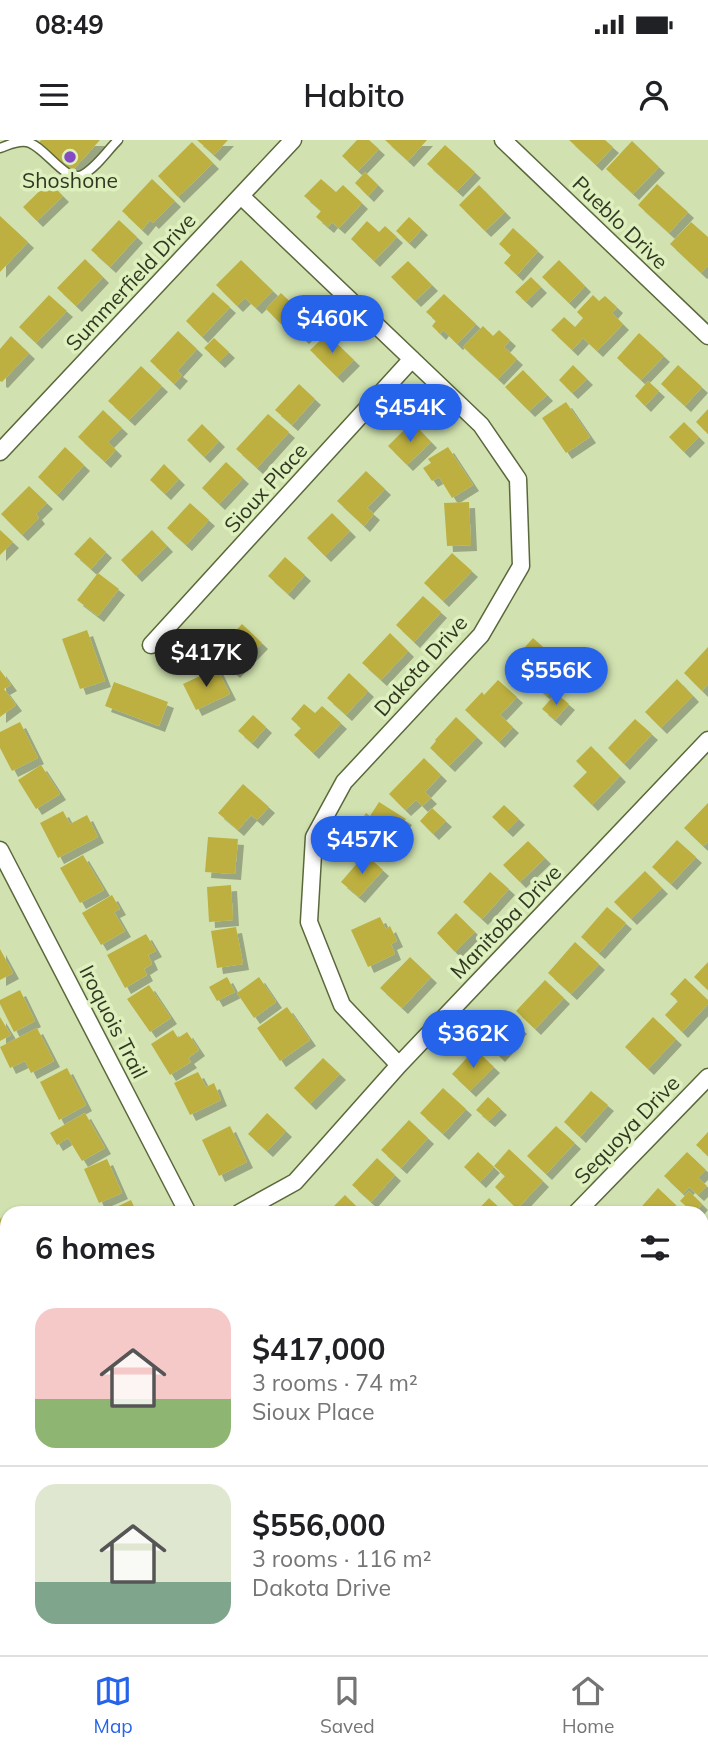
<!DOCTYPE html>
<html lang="en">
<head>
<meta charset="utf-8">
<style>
	:root { --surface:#fff; --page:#f2f2f2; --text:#202124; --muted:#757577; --line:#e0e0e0; --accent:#2563eb }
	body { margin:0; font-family:Mulish,sans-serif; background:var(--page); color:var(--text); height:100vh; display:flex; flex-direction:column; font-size:26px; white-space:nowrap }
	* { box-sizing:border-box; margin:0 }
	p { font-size:23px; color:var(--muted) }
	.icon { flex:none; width:38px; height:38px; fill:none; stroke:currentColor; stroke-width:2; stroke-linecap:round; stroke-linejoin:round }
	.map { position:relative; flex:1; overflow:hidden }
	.side { position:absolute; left:0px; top:1066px; width:709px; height:450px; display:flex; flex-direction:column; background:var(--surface); border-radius:21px 21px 0 0; box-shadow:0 2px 5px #0004 }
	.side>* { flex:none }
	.price { position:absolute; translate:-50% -60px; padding:0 16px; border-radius:24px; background:var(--accent); color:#fff; font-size:23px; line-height:46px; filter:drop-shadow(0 2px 4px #0008) }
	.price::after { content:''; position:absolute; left:50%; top:42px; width:21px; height:16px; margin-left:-10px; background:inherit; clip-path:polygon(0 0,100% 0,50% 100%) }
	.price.active { background:#222; color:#fff }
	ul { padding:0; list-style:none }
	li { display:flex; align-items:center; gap:21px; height:175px; padding:0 35px }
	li+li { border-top:2px solid var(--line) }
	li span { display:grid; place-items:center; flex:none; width:196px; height:140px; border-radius:21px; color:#555 }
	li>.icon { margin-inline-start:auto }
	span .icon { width:84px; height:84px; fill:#fffc; stroke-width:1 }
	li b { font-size:30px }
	h2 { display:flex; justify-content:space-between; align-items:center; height:84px; padding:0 35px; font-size:30px }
	.status { display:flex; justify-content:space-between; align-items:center; height:49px; padding:0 35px; background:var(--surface); direction:ltr }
	.status svg { height:19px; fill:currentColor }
	header { display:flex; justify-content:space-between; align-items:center; height:91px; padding:0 35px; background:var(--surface); font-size:32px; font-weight:600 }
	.tabs { display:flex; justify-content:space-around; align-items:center; height:98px; border-top:2px solid var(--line); background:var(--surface); font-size:19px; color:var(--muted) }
	.tabs a { display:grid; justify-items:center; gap:4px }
	.tabs .active { color:var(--accent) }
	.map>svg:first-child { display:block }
	.built { fill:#c5d89e }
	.building { fill:#bdb040; filter:url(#shadow) }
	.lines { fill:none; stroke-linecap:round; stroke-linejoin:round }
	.lane-casing { stroke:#5a683b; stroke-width:11 }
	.street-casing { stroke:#5a683b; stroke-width:19 }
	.lane { stroke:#fff; stroke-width:8 }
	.street { stroke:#fff; stroke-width:16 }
	.poi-dot { fill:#844bc2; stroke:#def0bd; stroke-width:2.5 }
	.labels { text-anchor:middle; stroke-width:7; stroke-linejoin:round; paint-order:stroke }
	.poi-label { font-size:21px; fill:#313723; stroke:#def0bd }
	.street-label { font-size:21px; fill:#313723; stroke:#def0bd }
</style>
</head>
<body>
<div class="status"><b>08:49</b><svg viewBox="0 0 49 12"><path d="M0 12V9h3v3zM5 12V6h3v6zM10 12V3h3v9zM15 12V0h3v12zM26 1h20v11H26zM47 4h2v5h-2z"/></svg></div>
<header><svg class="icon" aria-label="menu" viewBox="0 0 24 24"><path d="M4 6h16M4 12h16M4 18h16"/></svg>Habito<svg class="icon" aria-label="person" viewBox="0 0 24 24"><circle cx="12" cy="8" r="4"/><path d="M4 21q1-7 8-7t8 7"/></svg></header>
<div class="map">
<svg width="708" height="1515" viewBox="0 0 708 1515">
	<defs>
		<filter id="shadow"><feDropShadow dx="6" dy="6" stdDeviation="0" flood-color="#0004"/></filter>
	</defs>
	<rect width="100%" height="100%" fill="#d1e2b0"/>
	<!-- built -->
	<path class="built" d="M 708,1458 L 708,1515 L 651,1515 L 657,1509 L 702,1508 L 702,1464 Z"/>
	<!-- building -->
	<path class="building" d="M 41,0 L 100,0 L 71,32 L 39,3 Z
		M 197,0 L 228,0 L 214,15 Z
		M 357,0 L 369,0 L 379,9 L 358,31 L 342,16 Z
		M 385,0 L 427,0 L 408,21 Z
		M 569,0 L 605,0 L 613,7 L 596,25 Z
		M 632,1 L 659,27 L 633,54 L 606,29 Z
		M 192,2 L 213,23 L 178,57 L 158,36 Z
		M 445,5 L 475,32 L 457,51 L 427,24 Z
		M 365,32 L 378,45 L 368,56 L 355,43 Z
		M 152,39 L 175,61 L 153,83 L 150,80 L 142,90 L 122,71 Z
		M 321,39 L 336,52 L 343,45 L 362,63 L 339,88 L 332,82 L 328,87 L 316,77 L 321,71 L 304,56 Z
		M 49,42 L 63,56 L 37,81 L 23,67 Z
		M 657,44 L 688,72 L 669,93 L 638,65 Z
		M 479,45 L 505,72 L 485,91 L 459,65 Z
		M 0,76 L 28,102 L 0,132 Z
		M 409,77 L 422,89 L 409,103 L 396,91 Z
		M 119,80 L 137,97 L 110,127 L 91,110 Z
		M 367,81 L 379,92 L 385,86 L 397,97 L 374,121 L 351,99 Z
		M 691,82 L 708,97 L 708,126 L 701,133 L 670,104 Z
		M 513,88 L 538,111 L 517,135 L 504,123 L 511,115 L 499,104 Z
		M 85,119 L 103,137 L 76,166 L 57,148 Z
		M 241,120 L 273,151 L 256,168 L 245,158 L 237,166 L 216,145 Z
		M 559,120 L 585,146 L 569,163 L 542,137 Z
		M 408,121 L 432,145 L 415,161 L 391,137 Z
		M 531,137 L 541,147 L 526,162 L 515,152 Z
		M 213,152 L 230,167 L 202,197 L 186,181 Z
		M 281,153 L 315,186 L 303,198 L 292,187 L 288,191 L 266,169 Z
		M 444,154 L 476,184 L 457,204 L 443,190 L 440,194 L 432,186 L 436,181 L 426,172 Z
		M 49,155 L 67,171 L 36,203 L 19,187 Z
		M 593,155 L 599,161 L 605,156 L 617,167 L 612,173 L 623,184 L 597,211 L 583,198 L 572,210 L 551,190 L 564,177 L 575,187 L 583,178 L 577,172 Z
		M 483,186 L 493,196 L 499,190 L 510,200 L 504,207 L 517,219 L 498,239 L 463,207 Z
		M 178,191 L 197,209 L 177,231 L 182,235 L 174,244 L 150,221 Z
		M 639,193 L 664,216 L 641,240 L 617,218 Z
		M 327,194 L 354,220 L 337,237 L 310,210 Z
		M 11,196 L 29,213 L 2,242 L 0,241 L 0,209 Z
		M 214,198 L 229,212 L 219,222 L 204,208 Z
		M 573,225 L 587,239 L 572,253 L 559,240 Z
		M 678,225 L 702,247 L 685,266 L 661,244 Z
		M 141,226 L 162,246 L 129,280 L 108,261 Z
		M 523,230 L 547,255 L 529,271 L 505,247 Z
		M 648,241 L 659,251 L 645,266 L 635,256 Z
		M 299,244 L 315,259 L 292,285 L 275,270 Z
		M 566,262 L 590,297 L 566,313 L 542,278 Z
		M 708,269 L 708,294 L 696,282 Z
		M 103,270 L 122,288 L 108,302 L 116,310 L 105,322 L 78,297 Z
		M 268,274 L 289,292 L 257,328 L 236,309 Z
		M 412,282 L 431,302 L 407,325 L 388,306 Z
		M 684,282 L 699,297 L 684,312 L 669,297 Z
		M 202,284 L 219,301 L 204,317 L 187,300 Z
		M 65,307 L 84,325 L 57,355 L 38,337 Z
		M 448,307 L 473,345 L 452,358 L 439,337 L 432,341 L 423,328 L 431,323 L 428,319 Z
		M 226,322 L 243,338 L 219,364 L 202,348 Z
		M 164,324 L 179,339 L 165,354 L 150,340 Z
		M 366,331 L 385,349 L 367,368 L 374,374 L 364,386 L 337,361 Z
		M 29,346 L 47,363 L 36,374 L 39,378 L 22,395 L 1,374 Z
		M 469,362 L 471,405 L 447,406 L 444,363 Z
		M 190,363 L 209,380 L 186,405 L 167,388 Z
		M 332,373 L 350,391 L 325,416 L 307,398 Z
		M 0,390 L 13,402 L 0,415 Z
		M 152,390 L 167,406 L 136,436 L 121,420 Z
		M 90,397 L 106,412 L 91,429 L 74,414 Z
		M 452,413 L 472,431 L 443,461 L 424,443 Z
		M 285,417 L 305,435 L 288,454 L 268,436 Z
		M 98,433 L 119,449 L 98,476 L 77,460 Z
		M 423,456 L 441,472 L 414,502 L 396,485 Z
		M 242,484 L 262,503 L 234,532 L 214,514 Z
		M 87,490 L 105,541 L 80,549 L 62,499 Z
		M 390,493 L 408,511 L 381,540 L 362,523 Z
		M 533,498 L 551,514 L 537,530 L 556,546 L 547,556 L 510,524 Z
		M 708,507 L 708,544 L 702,551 L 684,533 Z
		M 217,528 L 230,554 L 196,570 L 183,544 Z
		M 0,530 L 11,545 L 4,549 L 16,565 L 0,577 Z
		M 349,533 L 368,551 L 346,575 L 327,558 Z
		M 677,539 L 693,556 L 661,588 L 645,572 Z
		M 498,540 L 517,557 L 500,575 L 513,587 L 499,602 L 465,570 L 482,552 L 484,555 Z
		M 114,542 L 168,562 L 159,586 L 105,566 Z
		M 556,553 L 569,564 L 555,580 L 542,569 Z
		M 304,564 L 315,573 L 322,566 L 341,583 L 313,613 L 294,595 L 301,588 L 291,579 Z
		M 253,575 L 266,587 L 252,603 L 238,591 Z
		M 456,577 L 477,597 L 449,626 L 430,608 L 436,601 L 435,600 Z
		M 635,579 L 652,594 L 624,624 L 608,608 Z
		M 20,582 L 38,618 L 12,631 L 0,608 L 0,592 Z
		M 591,606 L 620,636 L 592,665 L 573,646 L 587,632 L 576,621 Z
		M 424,618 L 441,635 L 425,652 L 431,658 L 422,666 L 416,660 L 405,670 L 389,654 Z
		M 41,625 L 60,654 L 36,669 L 18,640 Z
		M 243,644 L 269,667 L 257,680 L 251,675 L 238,690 L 218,673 Z
		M 379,662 L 406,679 L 383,714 L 358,698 L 362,690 L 357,687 L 366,673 L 370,676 Z
		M 708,663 L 708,702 L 703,706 L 684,688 Z
		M 504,665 L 519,679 L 507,691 L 492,677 Z
		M 432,668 L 446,681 L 433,694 L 420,681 Z
		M 63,671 L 70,684 L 87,675 L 98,697 L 58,718 L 40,683 Z
		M 208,697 L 238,699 L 235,734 L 205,732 Z
		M 677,700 L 696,717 L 671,744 L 652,727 Z
		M 528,701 L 545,718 L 520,742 L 503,725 Z
		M 365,714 L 383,730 L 359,757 L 341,742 Z
		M 83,715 L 104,750 L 80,763 L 60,728 Z
		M 645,731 L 662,748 L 631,779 L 614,762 Z
		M 490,732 L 509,749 L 482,779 L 463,762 Z
		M 231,745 L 233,780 L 209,782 L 207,747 Z
		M 112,755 L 120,769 L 114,772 L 125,791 L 101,805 L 82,773 Z
		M 607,767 L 626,783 L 599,813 L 581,797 Z
		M 456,773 L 475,792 L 455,812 L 437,793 Z
		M 380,777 L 386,789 L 390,786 L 397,801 L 391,804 L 395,814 L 368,827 L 351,790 Z
		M 236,787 L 243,824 L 217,828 L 211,791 Z
		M 146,794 L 156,811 L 148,815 L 152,824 L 144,829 L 147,835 L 125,848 L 107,815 Z
		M 575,802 L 599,824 L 571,854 L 548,833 Z
		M 0,809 L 13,833 L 0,840 Z
		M 410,817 L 431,837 L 402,868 L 380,848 Z
		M 708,822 L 708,850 L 694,837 Z
		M 227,837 L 235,852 L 217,861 L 209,847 Z
		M 259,837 L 276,862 L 254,878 L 237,853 Z
		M 685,838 L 708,860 L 708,864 L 682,892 L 665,875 L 678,861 L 670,854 Z
		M 545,840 L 564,858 L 535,889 L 516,871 Z
		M 149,845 L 171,878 L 150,892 L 127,859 Z
		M 20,850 L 35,881 L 14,892 L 0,864 L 0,860 Z
		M 287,867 L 310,900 L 280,921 L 257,888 Z
		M 0,877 L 11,895 L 0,901 Z
		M 653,877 L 676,899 L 648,929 L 625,907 Z
		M 510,878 L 521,888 L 508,902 L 510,904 L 499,916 L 486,903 Z
		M 37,888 L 54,921 L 31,933 L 25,921 L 10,928 L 0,907 Z
		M 173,890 L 178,898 L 187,892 L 199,910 L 188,918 L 191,922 L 170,935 L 151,904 Z
		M 475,909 L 494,927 L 470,951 L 452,934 Z
		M 323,918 L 340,934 L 310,964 L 294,948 Z
		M 67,928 L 86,965 L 59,980 L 40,942 Z
		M 198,932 L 206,947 L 214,943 L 221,960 L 190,975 L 174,943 Z
		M 443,948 L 466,969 L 443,994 L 420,973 Z
		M 591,951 L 608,965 L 580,997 L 564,982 Z
		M 488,957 L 501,969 L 489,981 L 476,970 Z
		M 85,973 L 105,1008 L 82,1021 L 68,998 L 57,1005 L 50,993 Z
		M 267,973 L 286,991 L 267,1011 L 248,994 Z
		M 409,980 L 428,998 L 401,1028 L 381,1010 Z
		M 230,986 L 247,1022 L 219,1036 L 202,1000 Z
		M 556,986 L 575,1003 L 546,1034 L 527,1016 Z
		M 708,992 L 708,1016 L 696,1005 Z
		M 509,1009 L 543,1041 L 517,1069 L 495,1047 L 505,1036 L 494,1026 Z
		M 478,1012 L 494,1027 L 480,1042 L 464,1027 Z
		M 687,1012 L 706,1030 L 698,1038 L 707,1046 L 698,1055 L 689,1047 L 683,1054 L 664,1036 Z
		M 377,1018 L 395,1035 L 371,1062 L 352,1045 Z
		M 107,1019 L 122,1053 L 99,1063 L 84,1029 Z
		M 658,1048 L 676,1065 L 669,1073 L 636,1073 Z
		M 689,1051 L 702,1064 L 694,1073 L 680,1061 Z
		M 345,1055 L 363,1073 L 327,1073 Z
		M 489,1058 L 505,1073 L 475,1073 Z
		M 131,1060 L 137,1073 L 104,1073 Z
		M 4,1076 L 7,1081 L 7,1122 L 3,1124 L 0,1118 L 0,1079 Z
		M 702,1200 L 708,1206 L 708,1225 L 705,1222 L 702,1226 Z
		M 0,1302 L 7,1313 L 7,1346 L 0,1335 Z
		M 702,1346 L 708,1352 L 708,1407 L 702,1401 L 703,1391 L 702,1390 Z
		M 337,1508 L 375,1508 L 374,1515 L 337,1510 Z
		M 565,1508 L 615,1508 L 618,1512 L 615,1515 L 572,1515 Z"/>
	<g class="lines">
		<!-- lane casing -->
		<g class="lane-casing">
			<path id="lane" d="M 0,8 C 9,5 17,0 27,2 C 45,6 65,43 82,35 C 95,29 107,11 118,0"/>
		</g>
		<!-- street casing -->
		<g class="street-casing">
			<path id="street" d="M 503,0 L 708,196
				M 241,56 L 481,285 L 518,339 L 521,426 L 481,495 L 344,642 L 314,697 L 309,782 L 342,865 L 399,925
				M 0,312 L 293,0
				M 151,505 L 412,219
				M 0,710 L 188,1073
				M 239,1073 L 295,1042 L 399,925 L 708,600
				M 576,1073 L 708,937
				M 0,1226 L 7,1240
				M 702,1289 L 708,1282
				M 245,1508 L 252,1515
				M 156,1515 L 162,1508
				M 485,1515 L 494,1508"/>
		</g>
		<!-- lane -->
		<use href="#lane" class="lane"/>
		<!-- street -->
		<use href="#street" class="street"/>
	</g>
	<!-- markers -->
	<circle class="poi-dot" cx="70" cy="17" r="7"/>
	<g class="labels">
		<!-- poi labels -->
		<g class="poi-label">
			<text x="70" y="48">Shoshone</text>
		</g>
		<!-- street labels -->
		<g class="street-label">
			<text transform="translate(620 83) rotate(44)" y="7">Pueblo Drive</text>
			<text transform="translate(131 142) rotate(-47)" y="7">Summerfield Drive</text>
			<text transform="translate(266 348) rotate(-48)" y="7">Sioux Place</text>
			<text transform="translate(421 526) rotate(-48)" y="7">Dakota Drive</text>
			<text transform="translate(506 782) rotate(-46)" y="7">Manitoba Drive</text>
			<text transform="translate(113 882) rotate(63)" y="7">Iroquois Trail</text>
			<text transform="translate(627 990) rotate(-46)" y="7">Sequoya Drive</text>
		</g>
	</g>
</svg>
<b class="price" style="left:332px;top:215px">$460K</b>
<b class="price" style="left:410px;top:304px">$454K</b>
<b class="price active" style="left:206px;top:549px">$417K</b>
<b class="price" style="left:556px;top:567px">$556K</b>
<b class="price" style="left:362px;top:736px">$457K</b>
<b class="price" style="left:473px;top:930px">$362K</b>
<section class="side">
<h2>6 homes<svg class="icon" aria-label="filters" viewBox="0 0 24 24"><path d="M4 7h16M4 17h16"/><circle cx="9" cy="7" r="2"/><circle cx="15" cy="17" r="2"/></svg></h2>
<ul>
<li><span style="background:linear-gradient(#f6c9c9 65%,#8fb573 0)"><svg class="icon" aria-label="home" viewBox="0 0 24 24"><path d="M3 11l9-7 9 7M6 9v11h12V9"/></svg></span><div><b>$417,000</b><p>3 rooms · 74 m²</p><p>Sioux Place</p></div></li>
<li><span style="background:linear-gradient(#dfe7d0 70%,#7fa58c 0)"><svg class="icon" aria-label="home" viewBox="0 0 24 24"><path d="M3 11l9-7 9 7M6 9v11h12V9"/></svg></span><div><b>$556,000</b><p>3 rooms · 116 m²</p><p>Dakota Drive</p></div></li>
</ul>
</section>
</div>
<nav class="tabs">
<a class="active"><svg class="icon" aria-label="map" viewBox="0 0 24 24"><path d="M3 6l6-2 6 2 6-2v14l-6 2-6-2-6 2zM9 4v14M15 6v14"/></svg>Map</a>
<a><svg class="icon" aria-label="saved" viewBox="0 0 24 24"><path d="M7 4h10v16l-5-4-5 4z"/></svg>Saved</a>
<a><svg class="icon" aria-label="home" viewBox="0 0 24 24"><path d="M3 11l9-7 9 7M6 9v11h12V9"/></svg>Home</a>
</nav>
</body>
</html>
